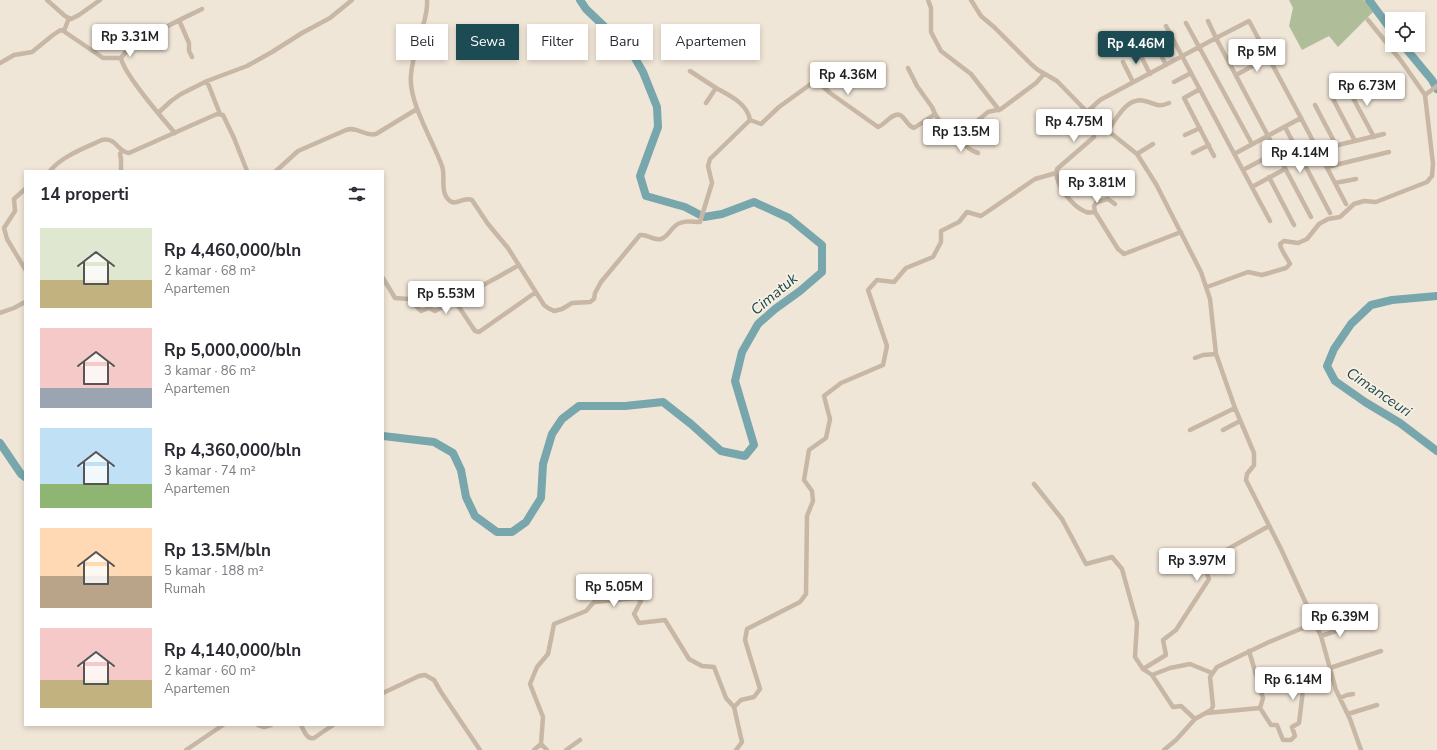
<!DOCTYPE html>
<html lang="id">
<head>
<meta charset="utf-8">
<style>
	:root { --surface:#fff; --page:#f7f7f7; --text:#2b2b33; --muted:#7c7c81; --accent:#1d4b53 }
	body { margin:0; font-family:"Nunito Sans",sans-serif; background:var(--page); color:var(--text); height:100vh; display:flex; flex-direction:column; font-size:15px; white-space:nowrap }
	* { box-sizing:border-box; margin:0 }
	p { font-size:13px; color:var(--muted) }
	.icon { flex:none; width:22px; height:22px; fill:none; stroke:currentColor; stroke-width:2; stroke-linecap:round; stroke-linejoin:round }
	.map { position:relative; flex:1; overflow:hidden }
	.side { position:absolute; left:24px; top:170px; width:360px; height:556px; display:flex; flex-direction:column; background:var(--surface); border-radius:0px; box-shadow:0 2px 6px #0003 }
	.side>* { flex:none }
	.banner { position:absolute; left:396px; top:24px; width:380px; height:36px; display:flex; gap:8px }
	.fabs { position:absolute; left:1385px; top:12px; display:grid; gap:8px }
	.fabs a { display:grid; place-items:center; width:40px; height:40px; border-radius:0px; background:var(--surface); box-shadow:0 2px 6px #0003; font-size:20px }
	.price { position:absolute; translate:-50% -34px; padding:0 9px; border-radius:4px; background:#fff; color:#222; font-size:13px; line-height:26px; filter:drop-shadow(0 1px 2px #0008) }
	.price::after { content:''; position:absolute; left:50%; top:24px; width:12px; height:9px; margin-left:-6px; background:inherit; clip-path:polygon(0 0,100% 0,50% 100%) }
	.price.current { background:var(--accent); color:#fff }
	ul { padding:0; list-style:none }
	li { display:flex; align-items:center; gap:12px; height:100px; padding:0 16px }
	li span { display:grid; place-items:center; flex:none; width:112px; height:80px; border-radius:0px; color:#555 }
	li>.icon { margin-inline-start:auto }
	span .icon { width:48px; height:48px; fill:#fffc; stroke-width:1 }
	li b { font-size:17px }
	h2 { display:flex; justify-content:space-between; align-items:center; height:48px; padding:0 16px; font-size:17px }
	.pill { padding:0 14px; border-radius:0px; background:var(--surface); box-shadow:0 2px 6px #0003; font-size:14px; line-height:36px }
	.pill.current { background:var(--accent); color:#fff }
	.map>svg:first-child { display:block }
	.green { fill:#afbe98 }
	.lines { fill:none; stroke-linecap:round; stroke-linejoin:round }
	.river { stroke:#77a6ac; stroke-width:8 }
	.street { stroke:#c7b7a4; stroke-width:4.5 }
	.labels { text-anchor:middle; stroke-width:3.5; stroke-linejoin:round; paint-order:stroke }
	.water-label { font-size:15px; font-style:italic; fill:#1d4b53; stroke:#f8f0e3 }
</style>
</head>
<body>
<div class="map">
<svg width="1437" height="750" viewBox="0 0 1437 750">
	<rect width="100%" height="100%" fill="#f0e6d7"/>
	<!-- green -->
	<path class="green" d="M 1289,0 L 1364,0 L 1373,12 L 1338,47 L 1329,36 L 1302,50 L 1289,26 L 1293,8 Z"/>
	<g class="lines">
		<!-- river -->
		<path class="river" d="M 1369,0 L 1392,31
			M 1403,45 L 1432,80 L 1437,89
			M 1437,296 L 1392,300 L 1371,305 L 1351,324 L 1334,349 L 1327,366 L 1335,381 L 1365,402 L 1400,423 L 1437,451
			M 383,436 L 434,442 L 453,453 L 461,470 L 466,497 L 475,516 L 497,532 L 512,532 L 526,522 L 541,498 L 543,464 L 552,434 L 562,419 L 579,406 L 625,406 L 663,402 L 691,424 L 721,451 L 745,456 L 754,445 L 735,381 L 742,352 L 758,324 L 775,309 L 800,291 L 822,272 L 822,245 L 789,218 L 754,202 L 722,214 L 704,217 L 685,207 L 646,196 L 640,176 L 658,127 L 657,107 L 643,72 L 632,53 L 586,9 L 580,0
			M 0,443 L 21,474 L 25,477"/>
		<!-- street -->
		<path class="street" d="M 47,0 L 65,16 L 71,19 L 79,15 L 100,0
			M 427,0 C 428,11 424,22 421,33 C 417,46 412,60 411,75 C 408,101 433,141 442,166 C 446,177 439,192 450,201 C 456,206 464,196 472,200 L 488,224 L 508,248 L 544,305 L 548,308 L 554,311 L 562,309 L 572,303 L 590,302 L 594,299 L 595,293 L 601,282 L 640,235 C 648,234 653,241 661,239 C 667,237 669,232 673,228 C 680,220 690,221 700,222 L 712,183 L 708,166 L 710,159 L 750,120 L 761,124 L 779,107 L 815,81 L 819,83 L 830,93 L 878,127 C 885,125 892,112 900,115 C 906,118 907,126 914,128 L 935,114 L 947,132 L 954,136 L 966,130 L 988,112 L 1001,109 L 1036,83 L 1044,74
			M 928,0 L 931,8 L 931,32 L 941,51 L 971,74 L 999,110
			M 971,0 L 981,16 L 994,27 L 1032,65 L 1038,70 L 1057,81 L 1098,123 L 1137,154 L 1156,184 L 1201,272 L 1210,299 L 1216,354 L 1235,408 L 1254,453 L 1254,465 L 1247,474 L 1246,480 L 1281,549 L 1321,636 L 1336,690 L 1350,719 L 1361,750
			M 179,20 L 189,43 L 189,51 L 192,57
			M 1368,20 L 1402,62 L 1425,95
			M 1208,21 L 1216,38 L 1249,21 L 1301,118
			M 1186,23 L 1252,144
			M 1166,26 L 1270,221
			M 64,31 L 69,18
			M 1151,36 L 1166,65
			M 1137,48 L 1150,74
			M 1123,62 L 1133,82
			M 0,63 L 14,55 L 32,52 L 53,35 L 59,31 L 62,30 L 103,58 L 121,58
			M 908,68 L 917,86 L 932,107 L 935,114
			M 690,71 L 716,88
			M 1236,75 L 1262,61 L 1268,56
			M 207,81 L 220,114
			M 1174,82 L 1191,73
			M 1346,85 L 1374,137
			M 1200,89 L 1184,98 L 1214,156
			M 1332,97 L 1355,141
			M 706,103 L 716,88 C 730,96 747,103 750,120
			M 1315,105 L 1336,145
			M 1087,112 L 1100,100 L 1216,38 L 1311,217
			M 158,113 L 171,101 L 181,94 L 207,81 L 247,66 L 272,52 L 302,33 L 330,18 L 352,0
			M 1285,127 L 1330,213
			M 1108,131 C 1116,119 1127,96 1145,101 C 1157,104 1156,108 1169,103
			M 175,133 C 162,118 124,74 121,58 C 129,43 184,18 202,9
			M 958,135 C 963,144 968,150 978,153
			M 1185,135 L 1200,128
			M 1094,137 L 1057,169 C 1053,183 1073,207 1086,212 C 1089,213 1092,212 1095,212 L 1118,249 L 1124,254 L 1181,232
			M 1317,150 L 1384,134
			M 1193,153 L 1209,145
			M 1137,154 L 1153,144
			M 1234,154 L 1301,118 L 1346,204
			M 1327,167 L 1389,152
			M 1243,170 L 1277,152
			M 50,171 C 62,156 85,148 102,140 C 117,137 117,152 129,153 L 217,114 L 223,115 L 234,138 L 247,171
			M 121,171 L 121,159 L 120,154 L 122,151
			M 276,171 L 298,151 L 346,130 C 358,126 364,137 376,134 L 417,109
			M 1269,177 L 1294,225
			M 1335,183 L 1356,179
			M 1252,187 L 1285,169
			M 25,189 L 14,199 L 15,211 L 4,228 L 7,239 L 25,269
			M 1095,212 L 1094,206 L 1097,202 L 1108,199 L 1115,204
			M 383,278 L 395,298 L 409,299 L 421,311 L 429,308 L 435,311 L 498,277 L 519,265
			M 1207,287 L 1248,272 L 1262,275 L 1286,268 L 1290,264 C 1287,257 1281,251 1280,244 L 1284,241 L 1298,243 L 1307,239 L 1319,224 L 1328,219 L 1340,217 L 1354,204 L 1364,201 L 1376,202 L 1427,182 L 1432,176 L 1433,164 L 1425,95 L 1437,86
			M 455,301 L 475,331 L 479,332 L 536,292
			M 0,313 L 14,308 L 25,302
			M 1195,358 L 1203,355 L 1216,354
			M 1190,430 L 1235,408
			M 1223,430 L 1240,421
			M 1034,484 L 1062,519 L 1086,564 L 1112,557 L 1122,569 L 1137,623 L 1135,657 L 1143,669 L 1152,675 L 1173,707 L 1181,706 L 1195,719
			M 1314,621 L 1343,609
			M 1321,636 L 1354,625
			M 1330,668 L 1381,651
			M 1143,669 L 1166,655 L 1163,640 L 1176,630 L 1209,579 L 1203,563 L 1269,526
			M 1152,675 L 1170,668 L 1190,664 L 1212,673
			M 383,693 L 419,676 L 425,675 L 434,680 L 441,692 L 480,750
			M 1340,698 L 1347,695 L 1353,694
			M 1260,708 L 1271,725 L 1277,725 L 1283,740 L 1291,740 L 1295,736 L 1292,727 L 1299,723 L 1303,690 L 1319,682 L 1332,677
			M 1207,713 L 1260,708 L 1263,698 L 1249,651
			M 1348,714 L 1377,705
			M 258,725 L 264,727 L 271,725
			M 301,725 C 304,731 307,740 314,738 L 333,725
			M 186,750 L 223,725
			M 534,750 L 541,744
			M 547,750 L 541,744 L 543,717 L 530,684 L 537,667 L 548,654 L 554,624 L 586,611 L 594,602 L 637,598 L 641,601 L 634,614 L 639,623 L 665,620 L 689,659 L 702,666 L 714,667 L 726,698 L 734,707
			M 566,750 L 580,740
			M 736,750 L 742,742 L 734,707 L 741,700 L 754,697 L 760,689 L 745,640 L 747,629 L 800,602 L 806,594 L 807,516 L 813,501 L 812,491 L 804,480 L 809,450 L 826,438 L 830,419 L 824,396 L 841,383 L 883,365 L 887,346 L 868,290 L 877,280 L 894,282 L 906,268 L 933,257 L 941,242 L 941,231 L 959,222 L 967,212 L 981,216 L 1035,179 L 1056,173
			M 1164,750 L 1176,740 L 1195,719 L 1211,710 L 1213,706 L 1210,677 L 1217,667 L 1269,642 L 1315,623"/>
	</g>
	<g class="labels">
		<!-- water labels -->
		<g class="water-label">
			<text transform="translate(774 294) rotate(-40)" y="5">Cimatuk</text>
			<text transform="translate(1379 392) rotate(34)" y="5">Cimanceuri</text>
		</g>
	</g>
</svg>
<div class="fabs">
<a><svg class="icon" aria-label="locate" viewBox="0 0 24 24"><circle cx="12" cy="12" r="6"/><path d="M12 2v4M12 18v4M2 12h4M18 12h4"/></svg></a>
</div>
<b class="price" style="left:130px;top:58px">Rp 3.31M</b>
<b class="price current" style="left:1136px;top:65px">Rp 4.46M</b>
<b class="price" style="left:1257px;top:73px">Rp 5M</b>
<b class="price" style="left:848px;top:96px">Rp 4.36M</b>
<b class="price" style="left:1367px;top:107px">Rp 6.73M</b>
<b class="price" style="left:1074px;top:143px">Rp 4.75M</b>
<b class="price" style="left:961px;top:153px">Rp 13.5M</b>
<b class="price" style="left:1300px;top:174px">Rp 4.14M</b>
<b class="price" style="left:1097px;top:204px">Rp 3.81M</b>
<b class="price" style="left:446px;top:315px">Rp 5.53M</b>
<b class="price" style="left:1197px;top:582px">Rp 3.97M</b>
<b class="price" style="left:614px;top:608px">Rp 5.05M</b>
<b class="price" style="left:1340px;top:638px">Rp 6.39M</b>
<b class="price" style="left:1293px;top:701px">Rp 6.14M</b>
<div class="banner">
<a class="pill">Beli</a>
<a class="pill current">Sewa</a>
<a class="pill">Filter</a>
<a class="pill">Baru</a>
<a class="pill">Apartemen</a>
</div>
<section class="side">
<h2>14 properti<svg class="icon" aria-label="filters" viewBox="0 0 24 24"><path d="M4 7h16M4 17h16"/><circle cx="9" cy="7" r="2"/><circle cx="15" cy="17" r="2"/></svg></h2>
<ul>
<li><span style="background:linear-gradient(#dfe7d0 65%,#c2b280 0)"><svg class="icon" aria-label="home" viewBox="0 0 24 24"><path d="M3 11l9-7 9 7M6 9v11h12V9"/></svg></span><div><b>Rp 4,460,000/bln</b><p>2 kamar · 68 m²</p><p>Apartemen</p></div></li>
<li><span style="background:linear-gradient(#f6c9c9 75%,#9aa5b1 0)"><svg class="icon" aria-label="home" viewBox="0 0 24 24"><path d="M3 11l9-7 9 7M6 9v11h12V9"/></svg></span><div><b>Rp 5,000,000/bln</b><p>3 kamar · 86 m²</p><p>Apartemen</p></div></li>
<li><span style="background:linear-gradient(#bfe0f5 70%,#8fb573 0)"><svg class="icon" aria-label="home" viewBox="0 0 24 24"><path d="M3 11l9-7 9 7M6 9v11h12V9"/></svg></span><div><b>Rp 4,360,000/bln</b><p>3 kamar · 74 m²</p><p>Apartemen</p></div></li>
<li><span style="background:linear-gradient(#ffd9b3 60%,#b9a48a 0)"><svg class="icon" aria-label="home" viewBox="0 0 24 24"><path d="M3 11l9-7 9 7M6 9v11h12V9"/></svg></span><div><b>Rp 13.5M/bln</b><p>5 kamar · 188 m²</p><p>Rumah</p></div></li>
<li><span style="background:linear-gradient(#f6c9c9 65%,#c2b280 0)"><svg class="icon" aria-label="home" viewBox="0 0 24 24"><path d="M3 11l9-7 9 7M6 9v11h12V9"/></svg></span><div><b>Rp 4,140,000/bln</b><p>2 kamar · 60 m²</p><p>Apartemen</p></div></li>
</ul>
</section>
</div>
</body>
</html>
